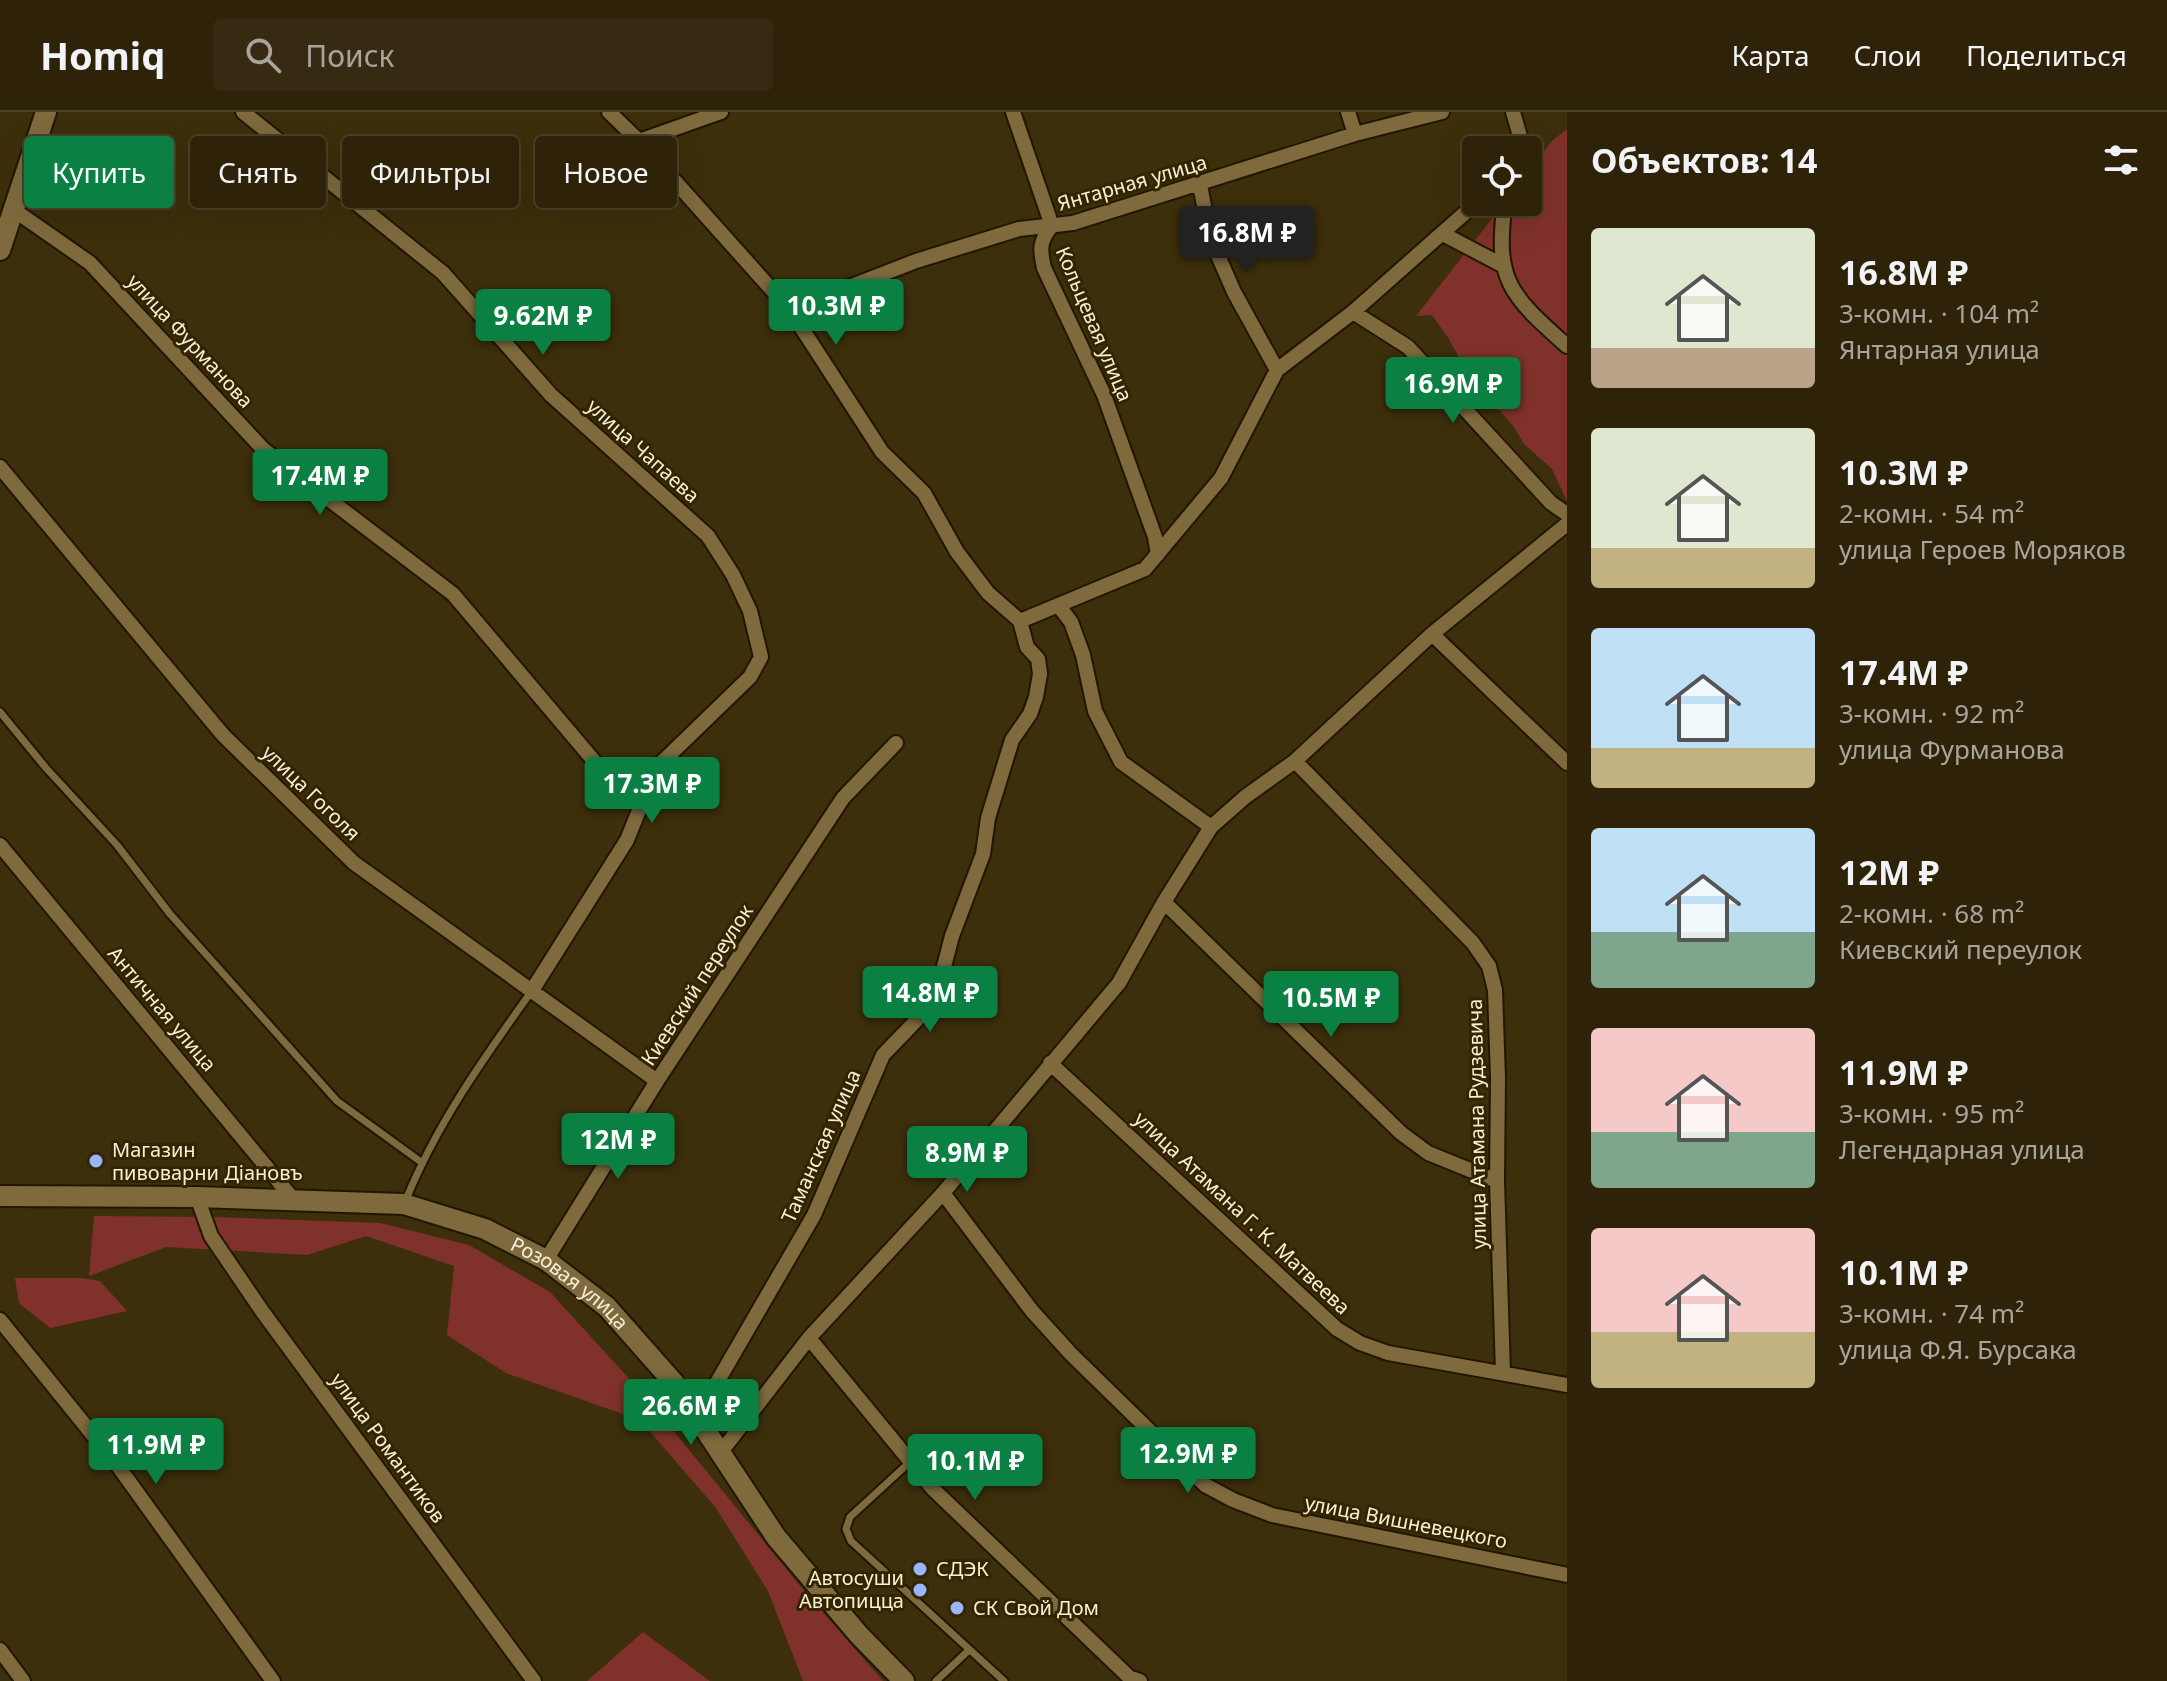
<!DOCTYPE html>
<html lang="ru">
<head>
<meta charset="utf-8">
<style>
	:root { --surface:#2e2308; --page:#362b12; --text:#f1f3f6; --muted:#a7a49c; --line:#494029; --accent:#0b8043 }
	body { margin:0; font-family:"Noto Sans",sans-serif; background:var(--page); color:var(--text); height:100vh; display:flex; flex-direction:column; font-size:30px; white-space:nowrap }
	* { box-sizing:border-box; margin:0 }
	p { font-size:26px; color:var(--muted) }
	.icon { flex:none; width:44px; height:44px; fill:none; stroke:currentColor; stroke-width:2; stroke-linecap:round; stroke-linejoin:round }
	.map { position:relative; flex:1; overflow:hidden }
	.details { display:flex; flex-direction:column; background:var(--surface); width:600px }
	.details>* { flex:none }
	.hud { position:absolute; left:24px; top:24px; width:760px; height:72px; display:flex; gap:16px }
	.tools { position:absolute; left:1462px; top:24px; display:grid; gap:16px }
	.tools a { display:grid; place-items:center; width:80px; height:80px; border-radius:8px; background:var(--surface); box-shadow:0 8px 32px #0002,0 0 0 2px var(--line); font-size:40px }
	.price { position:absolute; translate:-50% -68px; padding:0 18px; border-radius:8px; background:var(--accent); color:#fff; font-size:26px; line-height:52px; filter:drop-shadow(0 2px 4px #0008) }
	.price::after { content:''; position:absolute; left:50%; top:48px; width:24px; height:18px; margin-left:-12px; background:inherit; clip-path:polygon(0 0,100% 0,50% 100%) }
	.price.on { background:#222; color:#fff }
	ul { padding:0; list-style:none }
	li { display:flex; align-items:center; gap:24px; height:200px; padding:0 24px }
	li span { display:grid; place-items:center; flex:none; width:224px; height:160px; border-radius:8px; color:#555 }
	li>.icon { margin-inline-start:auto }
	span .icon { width:96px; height:96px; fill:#fffc; stroke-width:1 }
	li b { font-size:34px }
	h2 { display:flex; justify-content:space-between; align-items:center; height:96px; padding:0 24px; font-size:34px }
	.chip { padding:0 28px; border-radius:8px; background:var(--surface); box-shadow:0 8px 32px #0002,0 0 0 2px var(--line); font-size:28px; line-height:72px }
	.chip.on { background:var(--accent); color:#fff }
	header { display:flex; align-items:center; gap:48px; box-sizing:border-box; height:112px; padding:0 40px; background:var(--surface); border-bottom:2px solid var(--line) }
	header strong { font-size:38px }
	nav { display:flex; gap:44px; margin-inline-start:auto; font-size:28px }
	.search { width:560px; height:72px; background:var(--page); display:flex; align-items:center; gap:20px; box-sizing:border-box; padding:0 28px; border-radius:8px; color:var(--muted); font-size:30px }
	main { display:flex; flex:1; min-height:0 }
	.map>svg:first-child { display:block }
	.green { fill:#81312b }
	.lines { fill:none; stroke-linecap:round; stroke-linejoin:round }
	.service-casing { stroke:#211701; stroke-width:11 }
	.minor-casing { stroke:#211701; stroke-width:18 }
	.secondary-casing { stroke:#211701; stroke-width:24 }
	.service { stroke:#7e6a3d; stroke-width:7 }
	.minor { stroke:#7e6a3d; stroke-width:14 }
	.secondary { stroke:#7e6a3d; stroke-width:20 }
	.poi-dot { fill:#98b5fd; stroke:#332501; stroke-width:3 }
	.labels { text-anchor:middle; stroke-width:6; stroke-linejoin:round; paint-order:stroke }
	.street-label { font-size:20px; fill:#f9eed6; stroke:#332501 }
	.poi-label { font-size:20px; fill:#f9eed6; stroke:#332501; text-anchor:start }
</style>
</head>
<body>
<header>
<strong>Homiq</strong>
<div class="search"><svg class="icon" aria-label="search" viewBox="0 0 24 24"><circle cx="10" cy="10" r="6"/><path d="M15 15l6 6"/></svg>Поиск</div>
<nav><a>Карта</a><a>Слои</a><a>Поделиться</a></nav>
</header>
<main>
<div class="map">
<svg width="1567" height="1569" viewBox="0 0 1567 1569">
	<rect width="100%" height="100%" fill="#3d2f0b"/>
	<!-- green -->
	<path class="green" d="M 1567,17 L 1567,389 L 1552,357 L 1524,332 L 1514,315 L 1470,264 L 1447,224 L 1432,203 L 1416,204 L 1505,90 L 1528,90 L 1528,60 L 1553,28 Z
		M 94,1104 L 213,1105 L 380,1111 L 469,1133 L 550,1180 L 645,1284 L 801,1475 L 883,1569 L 803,1569 L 768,1479 L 716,1396 L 640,1308 L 506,1261 L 447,1223 L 454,1154 L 366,1124 L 307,1143 L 166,1135 L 89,1164 Z
		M 15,1166 L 82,1166 L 100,1169 L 127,1199 L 50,1216 L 19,1191 Z
		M 643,1520 L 710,1569 L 587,1569 Z"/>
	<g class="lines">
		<!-- service casing -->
		<g class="service-casing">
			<path id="service" d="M 0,600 L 46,656 L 117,733 L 170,802 L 337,989 L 421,1050
				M 405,1090 C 436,1013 483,947 531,880
				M 911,1349 L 850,1405 L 846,1417 L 851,1429 L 1004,1569
				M 936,1569 L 969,1538"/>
		</g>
		<!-- minor casing -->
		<g class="minor-casing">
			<path id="minor" d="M 243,0 L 443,161 L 551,283 L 708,424 L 733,463 L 750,499 L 761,545 L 750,565 L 656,656 L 627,728 L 531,880
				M 609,0 L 639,29 L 790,198 L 882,340 L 924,381 L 957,440 L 988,481 L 1020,509
				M 1013,0 L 1049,105 L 1051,115 C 1039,130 1040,138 1044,156 L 1104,283 L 1155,425 L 1158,442
				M 1348,0 L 1355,22
				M 1513,0 L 1524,38
				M 639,29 L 721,0
				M 1200,73 L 1210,125 L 1234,180 L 1277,258
				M 1505,90 C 1494,169 1510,183 1567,234
				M 14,98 L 90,151 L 263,337 L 453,482 L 605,662 L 639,693
				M 1443,122 L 1502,153
				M 790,198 L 916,149 L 1019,117 L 1073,111 L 1355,22 L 1442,0
				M 1353,200 L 1408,235 L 1551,391 L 1567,402
				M 0,355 L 223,623 L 354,751 L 657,969
				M 1058,493 L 1071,510 L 1083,543 L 1095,599 L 1121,650 L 1211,715
				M 1020,509 L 1145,457 L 1221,366 L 1277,258 L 1353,200 L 1466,100 L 1484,90
				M 1432,522 L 1567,651
				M 1295,649 L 1473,831 L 1489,854 L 1495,878 L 1498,966 L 1497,1069 L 1503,1261
				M 0,733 L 293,1087
				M 1164,790 L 1401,1021 L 1428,1041 L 1497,1069
				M 1050,951 L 1337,1217 L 1360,1231 L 1388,1241 L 1567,1273
				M 943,1081 L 1032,1199 L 1071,1242 L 1205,1373 L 1233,1388 L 1272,1403 L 1567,1463
				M 197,1085 L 211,1124 L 262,1199 L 534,1569
				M 546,1148 L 657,969 L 843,686 L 896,631
				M 0,1208 L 118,1354 L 273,1569
				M 809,1226 L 933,1377 L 1129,1565 L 1140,1569
				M 697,1305 L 814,1103 L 883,943 L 935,889 L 952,824 L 983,742 L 988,706 L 1012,628 L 1030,602 L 1036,585 L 1040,562 L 1038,547 L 1027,535 L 1020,509
				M 721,1340 L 809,1226 L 943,1081 L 1119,871 L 1164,790 L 1211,715 L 1245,685 L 1295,649 L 1432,522 L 1567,412
				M 0,1538 L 23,1569"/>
		</g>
		<!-- secondary casing -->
		<g class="secondary-casing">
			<g id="secondary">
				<path d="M 0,138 L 46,0"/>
				<path id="s1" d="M 0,1084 L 197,1085 L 404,1092 L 485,1117 L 546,1148 L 607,1195 L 675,1272 L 776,1425 L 859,1523 L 904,1569"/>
			</g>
		</g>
		<!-- service -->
		<use href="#service" class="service"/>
		<!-- minor -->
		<use href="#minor" class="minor"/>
		<!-- secondary -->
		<use href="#secondary" class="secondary"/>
	</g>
	<!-- markers -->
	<g class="poi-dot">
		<circle cx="96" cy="1049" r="8"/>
		<circle cx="920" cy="1457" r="8"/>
		<circle cx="920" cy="1478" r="8"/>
		<circle cx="957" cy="1496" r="8"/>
	</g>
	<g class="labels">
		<!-- street labels -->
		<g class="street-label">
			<text transform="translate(1132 71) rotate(-16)" y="7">Янтарная улица</text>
			<text transform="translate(1094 212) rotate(67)" y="7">Кольцевая улица</text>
			<text transform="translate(190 229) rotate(47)" y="7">улица Фурманова</text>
			<text transform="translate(643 339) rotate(42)" y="7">улица Чапаева</text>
			<text transform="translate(311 681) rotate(44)" y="7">улица Гоголя</text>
			<text transform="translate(697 873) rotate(-57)" y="7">Киевский переулок</text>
			<text transform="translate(162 897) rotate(50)" y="7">Античная улица</text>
			<text transform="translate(1477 1012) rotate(-91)" y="7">улица Атамана Рудзевича</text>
			<text transform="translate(821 1034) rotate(-66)" y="7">Таманская улица</text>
			<text transform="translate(1242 1101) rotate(43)" y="7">улица Атамана Г. К. Матвеева</text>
			<text dy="7" stroke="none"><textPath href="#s1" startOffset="590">Розовая улица</textPath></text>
			<text transform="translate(388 1336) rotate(54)" y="7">улица Романтиков</text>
			<text transform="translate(1406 1410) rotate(11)" y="7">улица Вишневецкого</text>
		</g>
		<!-- poi labels -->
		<g class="poi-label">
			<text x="112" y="1045">Магазин<tspan x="112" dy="23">пивоварни Дiановъ</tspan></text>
			<text x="936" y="1464">СДЭК</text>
			<text x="904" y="1473" text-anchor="end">Автосуши<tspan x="904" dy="23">Автопицца</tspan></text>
			<text x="973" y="1503">СК Свой Дом</text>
		</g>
	</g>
</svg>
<div class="tools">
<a><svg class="icon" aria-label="locate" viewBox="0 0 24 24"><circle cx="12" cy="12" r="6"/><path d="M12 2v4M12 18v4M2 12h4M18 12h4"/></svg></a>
</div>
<b class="price on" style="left:1247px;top:162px">16.8M ₽</b>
<b class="price" style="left:836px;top:235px">10.3M ₽</b>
<b class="price" style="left:543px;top:245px">9.62M ₽</b>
<b class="price" style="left:1453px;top:313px">16.9M ₽</b>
<b class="price" style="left:320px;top:405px">17.4M ₽</b>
<b class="price" style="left:652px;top:713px">17.3M ₽</b>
<b class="price" style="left:930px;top:922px">14.8M ₽</b>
<b class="price" style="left:1331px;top:927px">10.5M ₽</b>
<b class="price" style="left:618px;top:1069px">12M ₽</b>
<b class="price" style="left:967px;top:1082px">8.9M ₽</b>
<b class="price" style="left:691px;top:1335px">26.6M ₽</b>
<b class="price" style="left:156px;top:1374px">11.9M ₽</b>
<b class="price" style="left:1188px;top:1383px">12.9M ₽</b>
<b class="price" style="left:975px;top:1390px">10.1M ₽</b>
<div class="hud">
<a class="chip on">Купить</a>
<a class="chip">Снять</a>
<a class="chip">Фильтры</a>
<a class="chip">Новое</a>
</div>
</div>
<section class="details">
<h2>Объектов: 14<svg class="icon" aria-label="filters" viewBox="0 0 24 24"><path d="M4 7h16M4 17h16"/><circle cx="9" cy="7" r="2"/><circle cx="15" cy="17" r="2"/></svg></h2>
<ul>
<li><span style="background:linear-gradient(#dfe7d0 75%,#b9a48a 0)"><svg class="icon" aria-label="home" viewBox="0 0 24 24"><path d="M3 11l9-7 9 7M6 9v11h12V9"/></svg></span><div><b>16.8M ₽</b><p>3-комн. · 104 m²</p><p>Янтарная улица</p></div></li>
<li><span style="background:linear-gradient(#dfe7d0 75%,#c2b280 0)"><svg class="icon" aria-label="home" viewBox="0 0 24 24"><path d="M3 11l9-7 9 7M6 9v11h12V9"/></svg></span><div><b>10.3M ₽</b><p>2-комн. · 54 m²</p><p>улица Героев Моряков</p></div></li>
<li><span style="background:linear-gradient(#bfe0f5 75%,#c2b280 0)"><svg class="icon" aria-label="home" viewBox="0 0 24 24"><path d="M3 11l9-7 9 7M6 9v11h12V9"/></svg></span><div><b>17.4M ₽</b><p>3-комн. · 92 m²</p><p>улица Фурманова</p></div></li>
<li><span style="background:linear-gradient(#bfe0f5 65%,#7fa58c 0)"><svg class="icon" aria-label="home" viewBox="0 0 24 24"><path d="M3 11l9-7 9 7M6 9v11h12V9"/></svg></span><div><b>12M ₽</b><p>2-комн. · 68 m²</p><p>Киевский переулок</p></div></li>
<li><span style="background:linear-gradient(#f6c9c9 65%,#7fa58c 0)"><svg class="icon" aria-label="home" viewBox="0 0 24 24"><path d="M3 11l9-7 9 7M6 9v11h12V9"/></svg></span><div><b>11.9M ₽</b><p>3-комн. · 95 m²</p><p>Легендарная улица</p></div></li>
<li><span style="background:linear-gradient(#f6c9c9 65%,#c2b280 0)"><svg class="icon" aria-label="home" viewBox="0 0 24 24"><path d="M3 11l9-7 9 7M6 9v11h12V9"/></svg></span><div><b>10.1M ₽</b><p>3-комн. · 74 m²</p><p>улица Ф.Я. Бурсака</p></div></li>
</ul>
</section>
</main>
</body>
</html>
